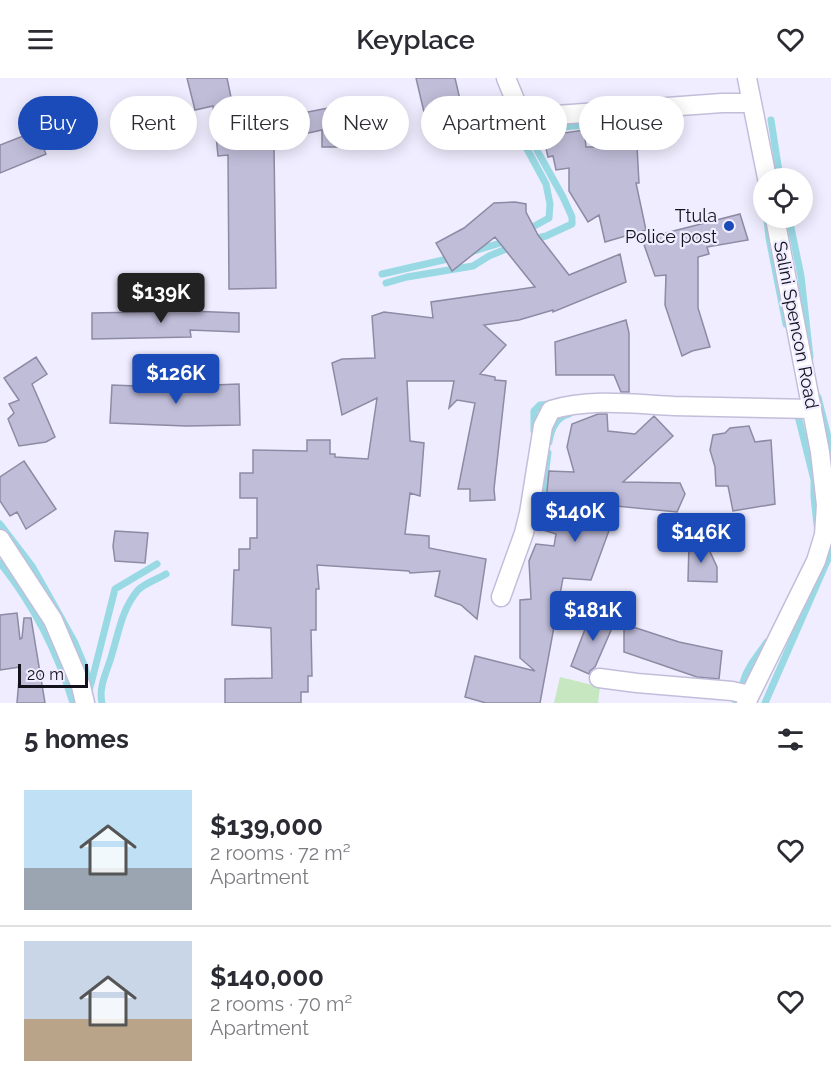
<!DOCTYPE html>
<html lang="en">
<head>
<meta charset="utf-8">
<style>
	:root { --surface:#fff; --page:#f7f7f7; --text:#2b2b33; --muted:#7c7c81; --line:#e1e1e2; --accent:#1b4bb8 }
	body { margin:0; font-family:Raleway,sans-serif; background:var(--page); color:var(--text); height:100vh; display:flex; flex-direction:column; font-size:22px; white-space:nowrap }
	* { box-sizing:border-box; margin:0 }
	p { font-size:20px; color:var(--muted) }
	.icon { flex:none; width:33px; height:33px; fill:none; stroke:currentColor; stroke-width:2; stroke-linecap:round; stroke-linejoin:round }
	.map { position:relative; height:625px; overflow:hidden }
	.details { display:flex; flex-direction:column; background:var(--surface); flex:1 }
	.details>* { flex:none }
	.top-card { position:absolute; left:18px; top:18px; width:795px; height:54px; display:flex; gap:12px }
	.buttons { position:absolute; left:753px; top:90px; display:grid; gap:12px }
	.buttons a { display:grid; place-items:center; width:60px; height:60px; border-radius:50%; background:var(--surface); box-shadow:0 3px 15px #0003; font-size:30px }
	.scale { position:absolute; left:18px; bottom:15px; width:70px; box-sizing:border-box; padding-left:6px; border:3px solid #13111b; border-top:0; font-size:16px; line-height:21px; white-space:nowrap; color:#13111b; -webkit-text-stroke:4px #efedff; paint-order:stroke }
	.price { position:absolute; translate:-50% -51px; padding:0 14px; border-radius:6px; background:var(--accent); color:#fff; font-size:20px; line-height:39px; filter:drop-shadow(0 2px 3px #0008) }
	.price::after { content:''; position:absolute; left:50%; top:36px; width:18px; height:14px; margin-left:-9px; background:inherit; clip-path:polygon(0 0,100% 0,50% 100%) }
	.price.current { background:#222; color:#fff }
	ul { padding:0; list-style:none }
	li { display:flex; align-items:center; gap:18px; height:150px; padding:0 24px }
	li+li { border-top:2px solid var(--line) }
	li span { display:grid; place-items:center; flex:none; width:168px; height:120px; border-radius:0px; color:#555 }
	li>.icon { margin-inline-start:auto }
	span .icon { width:72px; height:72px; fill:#fffc; stroke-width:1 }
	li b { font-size:26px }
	h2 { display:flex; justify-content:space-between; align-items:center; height:72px; padding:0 24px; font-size:26px }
	.pill { padding:0 21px; border-radius:27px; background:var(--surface); box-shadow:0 3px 15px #0003; font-size:21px; line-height:54px }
	.pill.current { background:var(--accent); color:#fff }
	header { display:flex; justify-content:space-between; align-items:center; height:78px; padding:0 24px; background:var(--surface); font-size:27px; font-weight:600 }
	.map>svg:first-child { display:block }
	.green { fill:#c6e7bf }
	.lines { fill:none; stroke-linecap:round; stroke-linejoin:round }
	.stream { stroke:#99d9e4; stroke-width:7 }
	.building { fill:#c0bdd9; stroke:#8d8aa4; stroke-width:1.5 }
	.minor-casing { stroke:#c2beda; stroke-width:21 }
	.minor { stroke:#fff; stroke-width:18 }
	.poi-dot { fill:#1b4bb8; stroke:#efedff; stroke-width:2 }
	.labels { text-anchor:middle; stroke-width:4.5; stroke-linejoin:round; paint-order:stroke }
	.poi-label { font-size:18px; fill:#13111b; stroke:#efedff; text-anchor:end }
	.street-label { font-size:18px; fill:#13111b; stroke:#efedff }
</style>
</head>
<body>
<header><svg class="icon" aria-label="menu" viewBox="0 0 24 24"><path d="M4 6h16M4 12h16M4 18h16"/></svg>Keyplace<svg class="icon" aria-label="heart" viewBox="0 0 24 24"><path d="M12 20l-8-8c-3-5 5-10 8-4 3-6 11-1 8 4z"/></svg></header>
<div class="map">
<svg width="831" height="625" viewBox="0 0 831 625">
	<rect width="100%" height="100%" fill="#efedff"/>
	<!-- green -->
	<path class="green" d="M 560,599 L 600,609 L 598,625 L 554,625 Z"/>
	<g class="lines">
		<!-- stream -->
		<path class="stream" d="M 771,42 L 780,100
			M 513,45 L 546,106 L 550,126 L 549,140 L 527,152
			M 789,140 L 801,198 L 810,279
			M 767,142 L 769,160 L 786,246
			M 533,161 L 546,158 L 572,146 L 572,139 L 563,119 L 533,65 L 531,57 L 549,50 L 587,47
			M 474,173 L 507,163
			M 382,196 L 452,180
			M 386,205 L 407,199 L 473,188 L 489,178 L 511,169
			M 818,319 L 831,371
			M 792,336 L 798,338 L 814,402 L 814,419 L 817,447
			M 534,353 L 534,333 L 540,327 L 551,326
			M 549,364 C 551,351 556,339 569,336
			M 541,430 L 548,375
			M 0,446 L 32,488 L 54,527 L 75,565 L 85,589 L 90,609
			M 0,485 C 34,527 57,573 73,625
			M 91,606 L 115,511 L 157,486
			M 102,625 C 98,608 108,592 112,576 C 119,553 122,531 138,512 C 145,505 158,501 166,496
			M 736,625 L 746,596 L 752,585 L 767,564
			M 765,625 L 831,474"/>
	</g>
	<!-- building -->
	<path class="building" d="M 187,0 L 227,0 L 234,34 L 244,33 L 244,35 L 260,32 L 260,34 L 275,31 L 275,34 L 296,30 L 298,36 L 349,26 L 354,49 L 351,49 L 351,69 L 322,69 L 322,52 L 281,61 L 283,68 L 274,70 L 276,210 L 229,211 L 228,77 L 218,78 L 213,28 L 195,32 Z
		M 416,0 L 455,0 L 461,26 L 424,34 Z
		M 584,52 L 586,69 L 637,69 L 639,105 L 636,105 L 646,152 L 605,164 L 599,137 L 588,144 L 569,113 L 569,90 L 556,92 L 553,78 L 548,79 L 543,58 Z
		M 36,53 L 46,76 L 0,95 L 0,67 Z
		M 515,124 L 526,126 L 526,134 L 538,157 L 569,197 L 620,176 L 626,204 L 553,234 L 553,232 L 519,242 L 484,247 L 506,267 L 480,296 L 495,299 L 495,302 L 506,303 L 494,411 L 495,422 L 470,423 L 470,411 L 458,411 L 475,325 L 457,322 L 449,330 L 454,303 L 407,303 L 410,363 L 424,365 L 420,418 L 410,415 L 405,456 L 429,458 L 429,470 L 486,481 L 477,541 L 461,527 L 435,518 L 440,493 L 410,495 L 409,493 L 317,487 L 319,511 L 316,511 L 316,552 L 311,552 L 312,598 L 308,598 L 308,614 L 301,614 L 301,625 L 225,625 L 225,601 L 272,600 L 271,550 L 232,547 L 234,492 L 239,492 L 239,471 L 250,471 L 250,460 L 257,460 L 257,420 L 240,420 L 240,395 L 253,395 L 253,372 L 307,373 L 307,362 L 330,362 L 330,376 L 335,376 L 335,379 L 368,381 L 377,320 L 342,337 L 332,285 L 342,281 L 375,280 L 372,238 L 384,234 L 433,240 L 431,224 L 535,209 L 495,159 L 452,193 L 436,165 L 464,150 L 494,125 Z
		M 740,136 L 748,162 L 707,169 L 709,176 L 698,179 L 698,230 L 710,269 L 692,273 L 682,278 L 665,227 L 666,197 L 655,198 L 642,161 Z
		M 190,233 L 239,235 L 239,254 L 190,252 L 191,259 L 92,261 L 92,235 Z
		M 626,242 L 629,255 L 629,314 L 621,314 L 614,297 L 556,297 L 555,264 Z
		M 36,279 L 47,296 L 32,306 L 55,359 L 46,364 L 19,368 L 8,341 L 14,335 L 9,326 L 19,322 L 4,300 Z
		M 239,306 L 240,347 L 186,348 L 110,345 L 112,307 L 188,310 L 188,308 Z
		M 598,336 L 607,336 L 608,353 L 635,356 L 654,338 L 673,358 L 623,404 L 680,405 L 685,416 L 677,434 L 616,428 L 617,448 L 611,447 L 591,502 L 563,500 L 540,625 L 486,625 L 465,619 L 475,578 L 535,593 L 520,580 L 520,522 L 531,521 L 529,483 L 536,466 L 554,468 L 556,456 L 543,452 L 549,393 L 574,394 L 567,369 L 572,346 Z
		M 749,348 L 755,364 L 771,362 L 775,426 L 733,433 L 728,408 L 716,408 L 715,389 L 710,372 L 713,357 L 725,355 L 730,350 Z
		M 24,383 L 56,431 L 26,451 L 17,434 L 10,438 L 0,423 L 0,399 Z
		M 115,453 L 148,455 L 145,485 L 115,483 L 113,468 Z
		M 689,464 L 706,465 L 717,489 L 717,504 L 688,503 Z
		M 592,533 L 616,541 L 595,589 L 590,593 L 589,596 L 571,588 Z
		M 17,535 L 20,561 L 22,560 L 24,540 L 31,540 L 45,625 L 17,625 L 20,589 L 0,592 L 0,537 Z
		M 624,546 L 679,564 L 722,573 L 719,601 L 697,599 L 624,574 Z"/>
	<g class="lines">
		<!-- minor casing -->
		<g class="minor-casing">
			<path id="minor" d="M 506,0 L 522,39
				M 747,0 L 767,100
				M 487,42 L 722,25 L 752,25
				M 0,461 L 53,542 L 81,608 L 85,625
				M 501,519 L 524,455 L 529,435 L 543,348 L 551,332 C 590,320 634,326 674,328 C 720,329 766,330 812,331
				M 599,600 L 637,605 L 732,613 L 750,617
				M 746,625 L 816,483 L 824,457 L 826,427 L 820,374 L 775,140"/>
		</g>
		<!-- minor -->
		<use href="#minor" class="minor"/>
	</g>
	<!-- markers -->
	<circle class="poi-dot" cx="729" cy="148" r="6"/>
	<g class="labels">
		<!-- poi labels -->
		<g class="poi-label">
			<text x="717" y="144">Ttula<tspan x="717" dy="21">Police post</tspan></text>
		</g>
		<!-- street labels -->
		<g class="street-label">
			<text transform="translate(796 247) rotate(79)" y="6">Salini Spencon Road</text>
		</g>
	</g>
</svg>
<div class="buttons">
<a><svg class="icon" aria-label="locate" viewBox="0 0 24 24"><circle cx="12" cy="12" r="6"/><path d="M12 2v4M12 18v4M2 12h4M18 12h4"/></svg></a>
</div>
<div class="scale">20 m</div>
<b class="price current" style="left:161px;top:246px">$139K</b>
<b class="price" style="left:176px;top:327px">$126K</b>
<b class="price" style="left:575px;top:465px">$140K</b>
<b class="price" style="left:701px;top:486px">$146K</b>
<b class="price" style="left:593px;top:564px">$181K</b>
<div class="top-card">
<a class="pill current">Buy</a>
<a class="pill">Rent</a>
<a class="pill">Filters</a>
<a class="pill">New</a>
<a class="pill">Apartment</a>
<a class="pill">House</a>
</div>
</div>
<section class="details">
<h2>5 homes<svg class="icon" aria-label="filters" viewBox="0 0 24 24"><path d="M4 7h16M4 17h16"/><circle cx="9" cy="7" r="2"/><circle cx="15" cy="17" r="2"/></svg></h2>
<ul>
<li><span style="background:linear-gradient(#bfe0f5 65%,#9aa5b1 0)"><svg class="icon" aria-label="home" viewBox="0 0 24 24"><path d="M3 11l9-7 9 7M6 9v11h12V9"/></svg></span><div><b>$139,000</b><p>2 rooms · 72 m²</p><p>Apartment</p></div><svg class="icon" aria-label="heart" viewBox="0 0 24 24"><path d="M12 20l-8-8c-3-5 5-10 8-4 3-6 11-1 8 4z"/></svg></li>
<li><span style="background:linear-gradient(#c9d6e8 65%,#b9a48a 0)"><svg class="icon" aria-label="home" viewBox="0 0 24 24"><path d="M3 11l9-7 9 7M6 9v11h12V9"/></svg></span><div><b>$140,000</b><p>2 rooms · 70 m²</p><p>Apartment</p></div><svg class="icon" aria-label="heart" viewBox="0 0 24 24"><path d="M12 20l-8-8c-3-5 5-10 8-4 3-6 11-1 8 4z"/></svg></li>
</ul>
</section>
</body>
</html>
